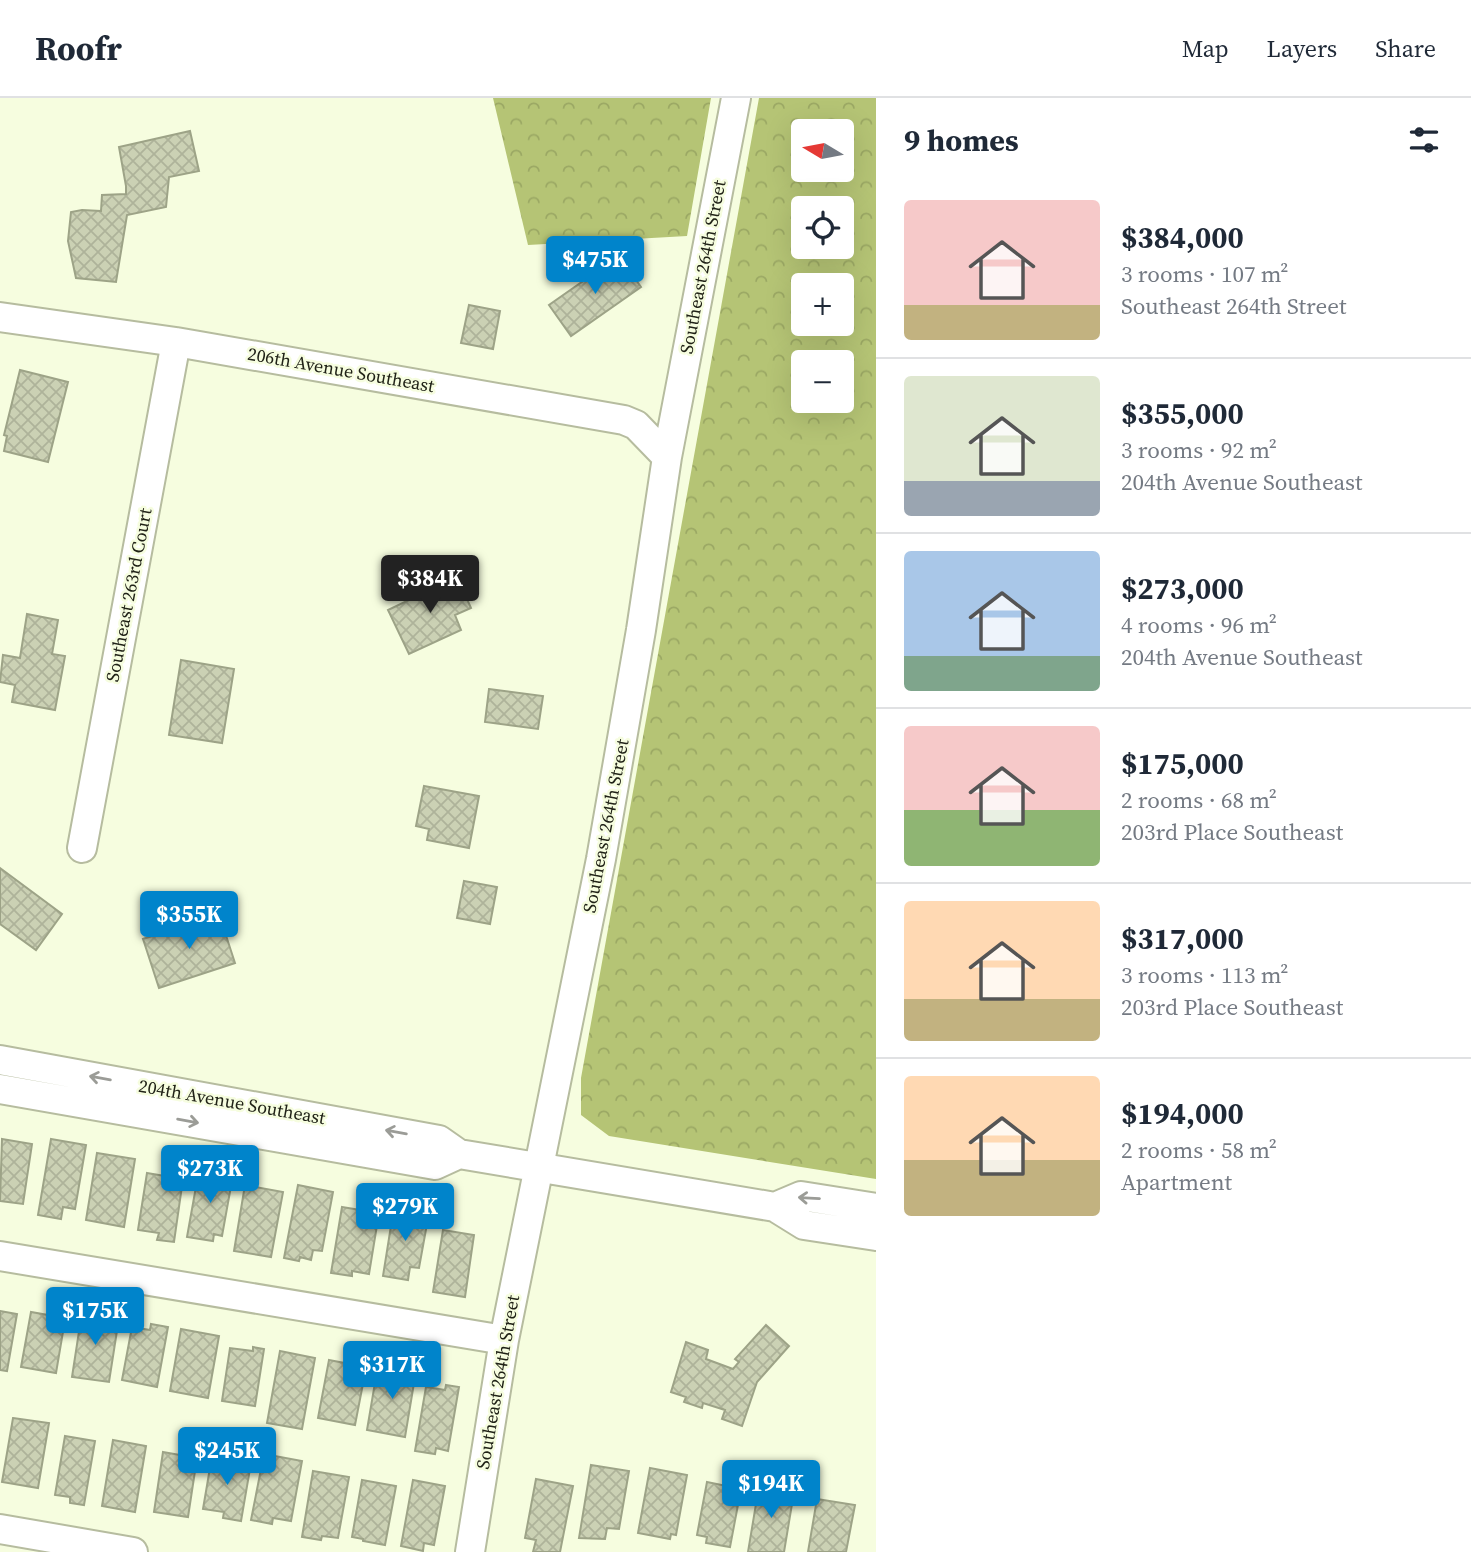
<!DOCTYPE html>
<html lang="en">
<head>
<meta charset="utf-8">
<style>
	:root { --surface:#fff; --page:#f2f2f3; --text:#1f2937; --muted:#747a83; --line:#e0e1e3; --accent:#0084cb }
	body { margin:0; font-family:"Source Serif 4",serif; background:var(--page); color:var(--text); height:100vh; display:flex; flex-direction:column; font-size:26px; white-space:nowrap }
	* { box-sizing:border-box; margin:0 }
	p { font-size:23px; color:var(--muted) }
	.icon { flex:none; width:38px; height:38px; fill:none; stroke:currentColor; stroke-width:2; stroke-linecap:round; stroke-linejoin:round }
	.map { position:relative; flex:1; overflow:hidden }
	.details { display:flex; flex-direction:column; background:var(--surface); width:595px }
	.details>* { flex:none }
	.needle { width:46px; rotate:280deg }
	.tools { position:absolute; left:791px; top:21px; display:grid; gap:14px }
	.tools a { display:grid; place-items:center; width:63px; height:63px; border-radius:7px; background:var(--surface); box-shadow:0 7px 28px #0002; font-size:35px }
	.price { position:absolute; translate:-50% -60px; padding:0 16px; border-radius:7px; background:var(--accent); color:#fff; font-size:23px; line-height:46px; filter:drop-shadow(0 2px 4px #0008) }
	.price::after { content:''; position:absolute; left:50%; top:42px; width:21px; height:16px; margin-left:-10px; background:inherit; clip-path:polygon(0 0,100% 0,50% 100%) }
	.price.current { background:#222; color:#fff }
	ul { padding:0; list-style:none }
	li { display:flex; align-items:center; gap:21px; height:175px; padding:0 28px }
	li+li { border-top:2px solid var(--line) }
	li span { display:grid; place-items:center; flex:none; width:196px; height:140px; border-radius:7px; color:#555 }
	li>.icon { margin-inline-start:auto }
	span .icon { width:84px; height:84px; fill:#fffc; stroke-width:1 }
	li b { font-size:30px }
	h2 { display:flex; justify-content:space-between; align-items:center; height:84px; padding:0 28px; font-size:30px }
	header { display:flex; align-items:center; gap:42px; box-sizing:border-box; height:98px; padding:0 35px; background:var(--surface); border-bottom:2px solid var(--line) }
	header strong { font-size:33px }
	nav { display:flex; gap:38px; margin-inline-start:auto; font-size:24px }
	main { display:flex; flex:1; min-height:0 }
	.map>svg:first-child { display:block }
	.forest { fill:url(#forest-crowns); fill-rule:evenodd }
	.building { fill:url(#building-cross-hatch); stroke:#9da387; stroke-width:2 }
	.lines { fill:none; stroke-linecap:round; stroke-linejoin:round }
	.minor-casing { stroke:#b6bc9f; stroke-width:32 }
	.minor { stroke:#fff; stroke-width:28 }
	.oneway { stroke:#9b9c97 }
	.labels { text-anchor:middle; stroke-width:5; stroke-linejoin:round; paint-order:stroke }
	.street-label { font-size:18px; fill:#202217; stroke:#f6fddf }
</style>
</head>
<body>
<header>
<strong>Roofr</strong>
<nav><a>Map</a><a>Layers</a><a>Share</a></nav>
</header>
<main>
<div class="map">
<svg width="876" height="1454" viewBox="0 0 876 1454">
	<defs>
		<pattern id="forest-crowns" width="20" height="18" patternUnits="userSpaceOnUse" patternTransform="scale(1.75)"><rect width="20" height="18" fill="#b5c475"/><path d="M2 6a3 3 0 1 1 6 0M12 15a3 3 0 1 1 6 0" fill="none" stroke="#9ba864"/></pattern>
		<pattern id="building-cross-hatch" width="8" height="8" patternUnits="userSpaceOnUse" patternTransform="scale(1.75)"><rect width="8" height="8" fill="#cbd1b4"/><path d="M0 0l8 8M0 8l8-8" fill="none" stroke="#aeb39a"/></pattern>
	</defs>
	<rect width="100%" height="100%" fill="#f6fddf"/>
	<!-- forest -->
	<path class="forest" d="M 493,0 L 711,0 L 687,138 L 528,147 Z
		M 759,0 L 876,0 L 876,1081 L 609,1038 L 581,1017 L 581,980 ZM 803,33 L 842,33 L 842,72 L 803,72 ZM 803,110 L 842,110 L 842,149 L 803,149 ZM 803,187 L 842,187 L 842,226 L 803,226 ZM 803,264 L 842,264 L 842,303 L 803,303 Z"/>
	<!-- building -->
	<path class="building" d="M 190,33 L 199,73 L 169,79 L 166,109 L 127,117 L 116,184 L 76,180 L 68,143 L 71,114 L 82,112 L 101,113 L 102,97 L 126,96 L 126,88 L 119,49 Z
		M 619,158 L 641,189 L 571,238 L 549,207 Z
		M 469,207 L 500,213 L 493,251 L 461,245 Z
		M 20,272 L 68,284 L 48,364 L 4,353 L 7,338 L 4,337 Z
		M 457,479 L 471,510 L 455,517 L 461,532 L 409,556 L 388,512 Z
		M 27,516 L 58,522 L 52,556 L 65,558 L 55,612 L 12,604 L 15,587 L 0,584 L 3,557 L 20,560 Z
		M 181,562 L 234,571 L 222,645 L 169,637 Z
		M 489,591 L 543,598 L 538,631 L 485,624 Z
		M 424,688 L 479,698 L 469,750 L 427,742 L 429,731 L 416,728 Z
		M 0,770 L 62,816 L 36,852 L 0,826 Z
		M 464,783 L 497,789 L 490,826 L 457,820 Z
		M 219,816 L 235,865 L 159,890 L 143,841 Z
		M 2,1041 L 32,1046 L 23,1106 L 0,1103 Z
		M 51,1041 L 86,1047 L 75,1111 L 63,1109 L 61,1121 L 38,1117 Z
		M 97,1055 L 135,1061 L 124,1129 L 86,1122 Z
		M 199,1072 L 233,1077 L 222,1138 L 214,1136 L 213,1143 L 187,1139 Z
		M 147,1075 L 183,1081 L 174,1144 L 157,1142 L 159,1135 L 138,1132 Z
		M 245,1087 L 283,1094 L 271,1159 L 234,1153 Z
		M 298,1087 L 333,1094 L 322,1153 L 313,1152 L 311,1162 L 300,1159 L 299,1163 L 284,1160 Z
		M 342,1109 L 379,1115 L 369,1176 L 352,1173 L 352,1178 L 331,1175 Z
		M 394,1109 L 429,1115 L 419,1170 L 410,1169 L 408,1182 L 383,1178 Z
		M 443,1132 L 474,1137 L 465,1199 L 433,1194 Z
		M 0,1213 L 17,1216 L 7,1273 L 0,1272 Z
		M 48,1213 L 66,1216 L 56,1275 L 21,1269 L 31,1214 L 48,1217 Z
		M 82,1214 L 119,1220 L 109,1284 L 72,1279 Z
		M 151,1226 L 168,1229 L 157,1289 L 122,1282 L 132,1229 L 150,1232 Z
		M 766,1227 L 789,1248 L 757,1284 L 742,1328 L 722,1321 L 725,1312 L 703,1305 L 702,1310 L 684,1304 L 686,1299 L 671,1294 L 686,1244 L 708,1252 L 706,1261 L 733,1271 L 739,1264 L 735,1261 Z
		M 181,1231 L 219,1238 L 208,1300 L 170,1293 Z
		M 253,1249 L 264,1251 L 255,1308 L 222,1303 L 230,1250 L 253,1253 Z
		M 280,1253 L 315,1260 L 302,1331 L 267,1325 Z
		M 329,1262 L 350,1266 L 351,1262 L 367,1265 L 355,1327 L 318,1320 Z
		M 378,1267 L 416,1273 L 405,1339 L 367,1332 Z
		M 446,1287 L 459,1289 L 448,1353 L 436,1350 L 435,1356 L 415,1353 L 426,1289 L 445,1292 Z
		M 13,1320 L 49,1325 L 38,1390 L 2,1384 Z
		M 65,1338 L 95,1343 L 84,1407 L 70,1405 L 70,1399 L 55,1397 Z
		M 113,1342 L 146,1348 L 135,1414 L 102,1408 Z
		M 163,1354 L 197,1360 L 188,1419 L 154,1414 Z
		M 264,1356 L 302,1363 L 291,1423 L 273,1420 L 272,1426 L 251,1422 Z
		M 212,1358 L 251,1365 L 241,1423 L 223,1420 L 224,1414 L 203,1411 Z
		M 591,1367 L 629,1373 L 619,1431 L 607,1430 L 605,1441 L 579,1440 Z
		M 650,1370 L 687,1377 L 676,1437 L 671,1436 L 670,1441 L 638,1435 Z
		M 313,1373 L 349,1379 L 338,1440 L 322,1438 L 321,1442 L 302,1439 Z
		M 536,1381 L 573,1388 L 560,1454 L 533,1454 L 536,1442 L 525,1440 Z
		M 362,1382 L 396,1388 L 385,1447 L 363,1443 L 363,1441 L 352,1439 Z
		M 413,1382 L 445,1388 L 434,1447 L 424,1445 L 423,1453 L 401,1448 Z
		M 707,1384 L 741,1391 L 730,1449 L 706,1445 L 707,1439 L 697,1437 Z
		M 759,1388 L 794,1394 L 784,1454 L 748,1454 Z
		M 817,1401 L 855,1407 L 846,1454 L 808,1454 Z"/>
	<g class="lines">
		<!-- minor casing -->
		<g class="minor-casing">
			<path id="minor" d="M 0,219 L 176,244 L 624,322 L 636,327 L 667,359
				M 82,750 L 176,244
				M 0,962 L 439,1042 L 459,1056 L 775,1109
				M 0,991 L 435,1067 L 459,1056
				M 876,1110 L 801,1098 L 775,1109 L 804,1127 L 876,1138
				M 0,1158 L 504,1242
				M 0,1431 L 133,1454
				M 470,1454 L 504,1242 L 601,761 L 641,532 L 667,359 L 736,0"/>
		</g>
		<!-- minor -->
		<use href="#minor" class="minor"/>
	</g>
	<!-- one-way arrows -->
	<defs><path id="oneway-shaft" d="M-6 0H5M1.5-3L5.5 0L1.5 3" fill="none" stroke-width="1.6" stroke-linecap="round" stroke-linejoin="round" transform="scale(1.75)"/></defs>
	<g class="oneway">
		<use href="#oneway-shaft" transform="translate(100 980) rotate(-170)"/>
		<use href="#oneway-shaft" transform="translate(188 1023) rotate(10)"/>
		<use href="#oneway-shaft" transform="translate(396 1034) rotate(-170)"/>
		<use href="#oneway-shaft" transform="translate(809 1100) rotate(-177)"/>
	</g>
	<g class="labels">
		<!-- street labels -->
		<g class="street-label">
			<text transform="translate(703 169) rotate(-79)" y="6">Southeast 264th Street</text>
			<text transform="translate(341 272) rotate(10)" y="6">206th Avenue Southeast</text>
			<text transform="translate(129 497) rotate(-79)" y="6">Southeast 263rd Court</text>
			<text transform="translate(606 728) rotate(-79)" y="6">Southeast 264th Street</text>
			<text transform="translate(232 1004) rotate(10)" y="6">204th Avenue Southeast</text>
			<text transform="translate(498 1284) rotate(-80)" y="6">Southeast 264th Street</text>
		</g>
	</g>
</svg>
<div class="tools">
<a><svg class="needle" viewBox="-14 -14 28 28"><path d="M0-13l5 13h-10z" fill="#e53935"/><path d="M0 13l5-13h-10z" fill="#747a83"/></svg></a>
<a><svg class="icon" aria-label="locate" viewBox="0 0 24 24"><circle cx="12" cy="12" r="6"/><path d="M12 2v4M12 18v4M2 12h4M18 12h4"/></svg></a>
<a>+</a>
<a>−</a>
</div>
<b class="price" style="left:595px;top:198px">$475K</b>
<b class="price current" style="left:430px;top:517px">$384K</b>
<b class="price" style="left:189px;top:853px">$355K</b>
<b class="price" style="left:210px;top:1107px">$273K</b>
<b class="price" style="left:405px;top:1145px">$279K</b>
<b class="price" style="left:95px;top:1249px">$175K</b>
<b class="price" style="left:392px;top:1303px">$317K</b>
<b class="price" style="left:227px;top:1389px">$245K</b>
<b class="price" style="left:771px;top:1422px">$194K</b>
</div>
<section class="details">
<h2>9 homes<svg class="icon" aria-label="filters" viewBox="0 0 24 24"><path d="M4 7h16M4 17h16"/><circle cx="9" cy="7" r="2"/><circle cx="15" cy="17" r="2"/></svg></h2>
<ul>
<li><span style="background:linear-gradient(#f6c9c9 75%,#c2b280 0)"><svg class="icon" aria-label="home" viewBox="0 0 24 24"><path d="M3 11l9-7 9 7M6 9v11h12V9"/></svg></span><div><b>$384,000</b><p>3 rooms · 107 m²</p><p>Southeast 264th Street</p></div></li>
<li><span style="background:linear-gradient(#dfe7d0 75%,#9aa5b1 0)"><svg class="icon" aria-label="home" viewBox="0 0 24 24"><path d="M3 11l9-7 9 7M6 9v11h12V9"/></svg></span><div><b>$355,000</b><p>3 rooms · 92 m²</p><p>204th Avenue Southeast</p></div></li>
<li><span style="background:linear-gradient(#a9c7e8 75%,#7fa58c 0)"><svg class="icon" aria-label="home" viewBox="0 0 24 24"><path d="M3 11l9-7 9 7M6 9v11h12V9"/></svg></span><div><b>$273,000</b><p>4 rooms · 96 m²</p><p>204th Avenue Southeast</p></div></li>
<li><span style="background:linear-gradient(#f6c9c9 60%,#8fb573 0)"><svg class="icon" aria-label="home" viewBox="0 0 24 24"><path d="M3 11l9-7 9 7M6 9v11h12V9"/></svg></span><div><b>$175,000</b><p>2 rooms · 68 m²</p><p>203rd Place Southeast</p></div></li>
<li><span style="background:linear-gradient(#ffd9b3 70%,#c2b280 0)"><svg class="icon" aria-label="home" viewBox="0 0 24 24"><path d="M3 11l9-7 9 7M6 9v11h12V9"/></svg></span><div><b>$317,000</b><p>3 rooms · 113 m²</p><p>203rd Place Southeast</p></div></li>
<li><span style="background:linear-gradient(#ffd9b3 60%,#c2b280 0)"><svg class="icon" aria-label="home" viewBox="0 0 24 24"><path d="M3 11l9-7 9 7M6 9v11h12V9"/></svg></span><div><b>$194,000</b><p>2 rooms · 58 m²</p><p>Apartment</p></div></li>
</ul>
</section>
</main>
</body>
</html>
